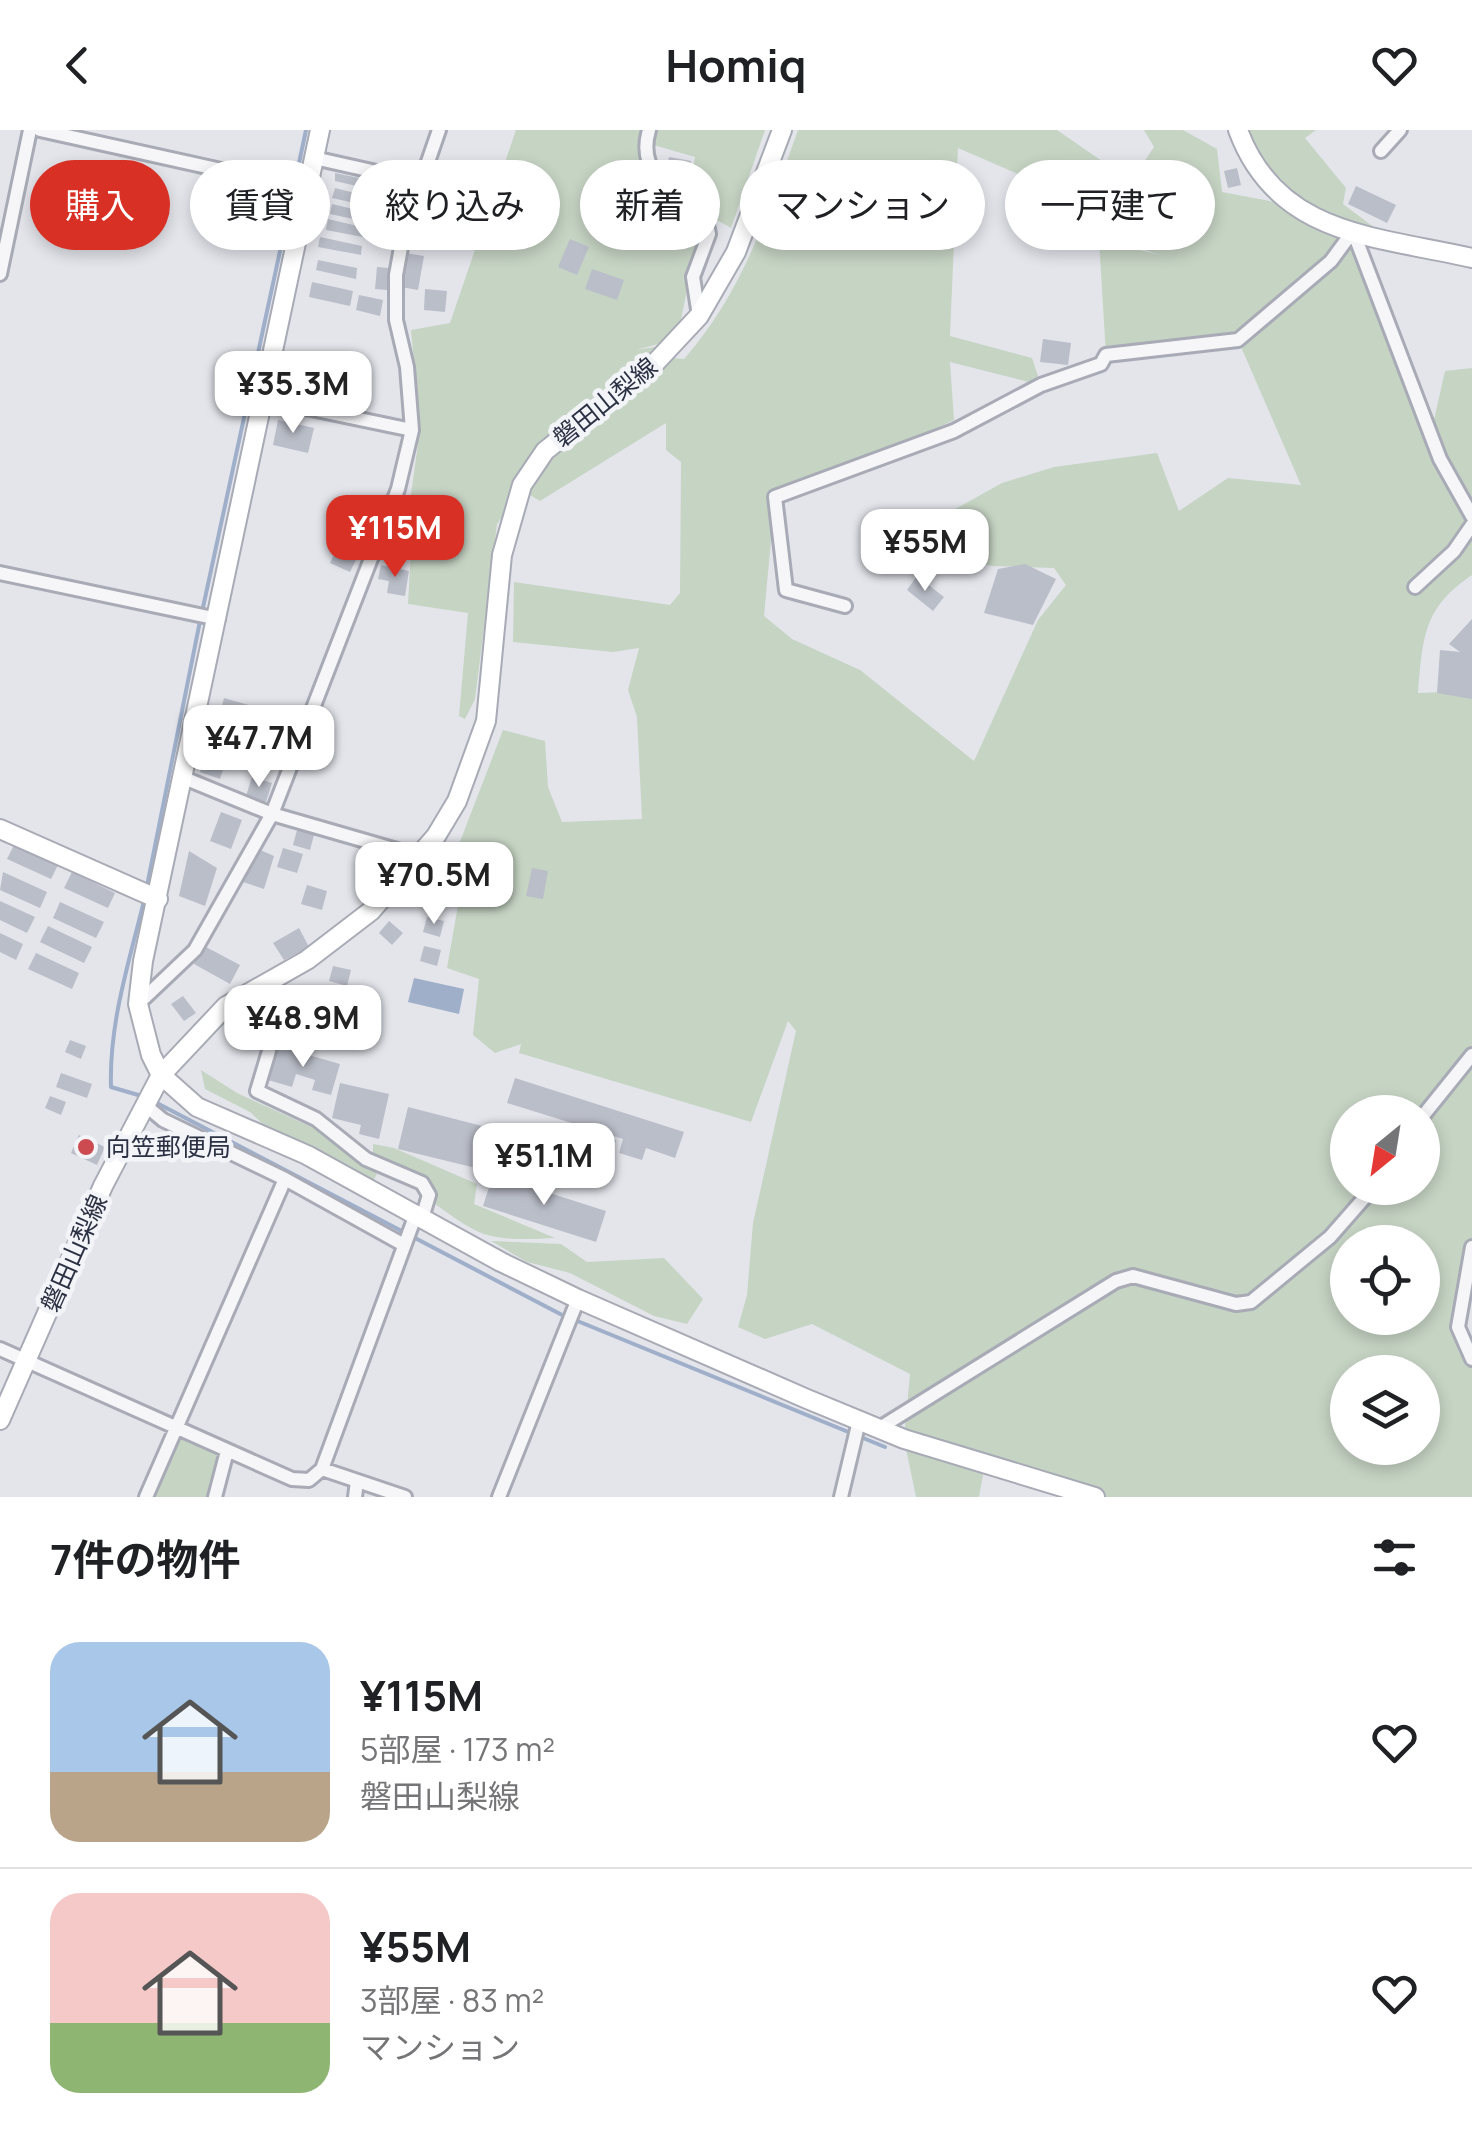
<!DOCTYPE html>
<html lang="ja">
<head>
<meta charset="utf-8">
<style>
	:root { --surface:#fff; --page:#f2f2f2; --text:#202124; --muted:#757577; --line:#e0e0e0; --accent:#d93025 }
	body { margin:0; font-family:Manrope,"Noto Sans JP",sans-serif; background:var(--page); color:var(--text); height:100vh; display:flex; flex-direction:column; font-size:38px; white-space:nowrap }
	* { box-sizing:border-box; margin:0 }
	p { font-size:32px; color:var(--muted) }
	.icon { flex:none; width:55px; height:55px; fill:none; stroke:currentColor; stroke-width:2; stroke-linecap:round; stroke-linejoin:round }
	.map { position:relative; height:1367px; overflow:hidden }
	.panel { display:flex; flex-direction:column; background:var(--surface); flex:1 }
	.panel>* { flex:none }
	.guide { position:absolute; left:30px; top:30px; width:1412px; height:90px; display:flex; gap:20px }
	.needle { width:65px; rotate:210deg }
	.buttons { position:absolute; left:1330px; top:965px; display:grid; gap:20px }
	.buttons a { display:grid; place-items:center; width:110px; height:110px; border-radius:50%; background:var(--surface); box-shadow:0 5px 15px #0003; font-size:50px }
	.price { position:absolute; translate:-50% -85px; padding:0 22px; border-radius:20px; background:#fff; color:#222; font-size:32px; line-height:65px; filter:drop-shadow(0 2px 5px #0008) }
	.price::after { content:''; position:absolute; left:50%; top:60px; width:30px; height:22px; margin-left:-15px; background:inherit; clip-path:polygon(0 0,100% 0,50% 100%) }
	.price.on { background:var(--accent); color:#fff }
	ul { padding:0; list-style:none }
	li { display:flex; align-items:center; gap:30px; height:250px; padding:0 50px }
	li+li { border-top:2px solid var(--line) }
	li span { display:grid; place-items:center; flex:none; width:280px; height:200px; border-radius:30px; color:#555 }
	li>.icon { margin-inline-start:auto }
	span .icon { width:120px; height:120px; fill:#fffc; stroke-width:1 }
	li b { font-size:42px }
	h2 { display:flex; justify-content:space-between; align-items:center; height:120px; padding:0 50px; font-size:42px }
	.pill { padding:0 35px; border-radius:45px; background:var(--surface); box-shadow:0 5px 15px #0003; font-size:35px; line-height:90px }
	.pill.on { background:var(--accent); color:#fff }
	header { display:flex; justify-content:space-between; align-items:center; height:130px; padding:0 50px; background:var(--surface); font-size:45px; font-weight:700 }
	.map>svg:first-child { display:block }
	.green { fill:#c6d4c4; fill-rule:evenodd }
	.water { fill:#9fafca }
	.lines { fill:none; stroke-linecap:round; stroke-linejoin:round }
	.stream { stroke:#9fafca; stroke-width:4 }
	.building { fill:#babec8 }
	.street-casing { stroke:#a8abb5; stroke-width:18 }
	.secondary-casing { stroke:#a8abb5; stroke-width:22 }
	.street { stroke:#f6f6f9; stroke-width:12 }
	.secondary { stroke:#fff; stroke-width:18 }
	.poi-dot { fill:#cc4b51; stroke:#f3f4f8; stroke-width:4 }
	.labels { text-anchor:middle; stroke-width:9; stroke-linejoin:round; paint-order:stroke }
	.street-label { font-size:25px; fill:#2b3143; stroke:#f3f4f8 }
	.poi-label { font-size:25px; fill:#2b3143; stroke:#f3f4f8; text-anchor:start }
</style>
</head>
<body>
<header><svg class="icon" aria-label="back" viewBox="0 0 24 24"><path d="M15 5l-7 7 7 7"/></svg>Homiq<svg class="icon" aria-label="heart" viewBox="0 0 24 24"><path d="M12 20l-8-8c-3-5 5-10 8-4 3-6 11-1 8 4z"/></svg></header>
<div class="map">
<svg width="1472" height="1367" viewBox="0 0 1472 1367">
	<rect width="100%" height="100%" fill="#e3e5eb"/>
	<!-- green -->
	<path class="green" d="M 516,0 L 765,0 L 731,98 L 703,82 L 677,209 L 636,220 L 673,214 L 661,227 L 684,229 C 743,162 768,83 798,0 L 1057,0 L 1131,51 L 1154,17 L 1144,0 L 1183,0 L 1217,19 L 1222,62 L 1270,71 L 1306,85 L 1279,67 L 1239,0 L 1316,0 L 1305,8 L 1346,58 L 1343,74 L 1383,104 L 1354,101 L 1431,303 L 1445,241 L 1472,238 L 1472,445 C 1423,478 1423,507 1418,563 L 1472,561 L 1472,1143 L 1458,1197 L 1472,1213 L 1472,1367 L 1094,1367 L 985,1334 L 979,1367 L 916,1367 L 904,1309 L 910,1244 L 812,1194 L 765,1209 L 738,1197 L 747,1165 L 753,1093 L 796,901 L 788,891 L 751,992 L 519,923 L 521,914 L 495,923 L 473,905 L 479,849 L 447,838 L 461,758 L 451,735 L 503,600 L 545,611 L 548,657 L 562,692 L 642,689 L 637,587 L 628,560 L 639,518 L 613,522 L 513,512 L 514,452 L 670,475 L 680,463 L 681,332 L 666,320 L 666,293 L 540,371 L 522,360 L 497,394 L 475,569 L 465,589 L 459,586 L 468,483 L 408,474 L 412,401 L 406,401 L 420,299 L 411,200 L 450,193 ZM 650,14 L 695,27 L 691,49 L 662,44 L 647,30 ZM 958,18 L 1027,48 L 1098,104 L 1160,125 L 1099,110 L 1106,225 L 1238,210 L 1301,355 L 1228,348 L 1179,381 L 1157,323 L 1054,337 L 1002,353 L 932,392 L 948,428 L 992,436 L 1054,438 L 1066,455 L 1038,490 L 974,631 L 860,540 L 792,509 L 764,486 L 775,367 L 883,325 L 954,290 L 950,232 L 1041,255 L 1032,228 L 950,206 ZM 1348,982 L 1422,982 L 1422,1058 L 1348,1058 ZM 1348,1112 L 1422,1112 L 1422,1188 L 1348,1188 ZM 1348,1242 L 1422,1242 L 1422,1318 L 1348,1318 Z
		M 201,940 L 237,963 L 335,1008 L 377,1044 L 372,1053 L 285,1015 L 250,982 L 205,959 Z
		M 373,1014 L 394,1018 L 477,1054 L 474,1074 L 555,1108 C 533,1109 505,1111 484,1104 C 453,1093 403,1046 373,1026 Z
		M 491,1111 L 561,1114 L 587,1132 L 664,1128 L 703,1169 L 687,1194 L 654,1186 L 570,1143 L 527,1132 Z
		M 174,1304 L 225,1326 L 215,1367 L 146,1367 Z"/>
	<!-- water -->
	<path class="water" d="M 414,848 L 464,859 L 459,884 L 408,872 Z"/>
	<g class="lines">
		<!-- stream -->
		<path class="stream" d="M 295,52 L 306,0
			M 202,482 L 293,61
			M 147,756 L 200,491
			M 144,771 C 129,832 109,893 111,957 L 145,967
			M 153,971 L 566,1187
			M 575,1190 L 885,1317"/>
	</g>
	<!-- building -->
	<path class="building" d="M 669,27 L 691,31 L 688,44 L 666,40 Z
		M 1237,38 L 1241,55 L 1228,58 L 1224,41 Z
		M 335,43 L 389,54 L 387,63 L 335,51 Z
		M 1356,56 L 1396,75 L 1387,93 L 1348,74 Z
		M 335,58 L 387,71 L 385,80 L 332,68 Z
		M 332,74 L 374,84 L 372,93 L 330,84 Z
		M 435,82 L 454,84 L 452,100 L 433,98 Z
		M 328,89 L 370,99 L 368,108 L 326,100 Z
		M 320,107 L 362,116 L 361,125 L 318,117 Z
		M 570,109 L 589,117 L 577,145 L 558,137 Z
		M 406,123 L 424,126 L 418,160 L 401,157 Z
		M 318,130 L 357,138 L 356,149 L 316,140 Z
		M 377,137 L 389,138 L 387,160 L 375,159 Z
		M 592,139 L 624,150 L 617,170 L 585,159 Z
		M 312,152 L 353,161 L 350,176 L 309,167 Z
		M 425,159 L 447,161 L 445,182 L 424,180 Z
		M 359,165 L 383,170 L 380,186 L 356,180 Z
		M 1043,209 L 1071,213 L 1068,235 L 1040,232 Z
		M 278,290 L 314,298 L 308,323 L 273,315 Z
		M 350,391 L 370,400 L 350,442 L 330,433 Z
		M 1025,434 L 1056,449 L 1033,495 L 984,483 L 998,439 Z
		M 381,435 L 409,441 L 405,466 L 387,463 L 389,451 L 378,449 Z
		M 917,446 L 944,467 L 933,481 L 907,460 Z
		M 1472,489 L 1472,569 L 1437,563 L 1440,520 L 1460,522 L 1449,514 Z
		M 224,568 L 252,576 L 249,589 L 219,587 Z
		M 273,579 L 293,586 L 287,604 L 267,598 Z
		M 206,624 L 226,630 L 220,649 L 200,642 Z
		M 252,647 L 272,653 L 266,672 L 246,666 Z
		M 221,682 L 242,690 L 231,719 L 210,711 Z
		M 297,700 L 314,705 L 310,720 L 293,715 Z
		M 15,713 L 59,733 L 51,749 L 7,729 Z
		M 283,718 L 303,724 L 297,743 L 277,737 Z
		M 258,719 L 274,726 L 264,759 L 243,752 Z
		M 189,721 L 217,738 L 205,776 L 179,766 Z
		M 532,738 L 548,741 L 543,769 L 526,766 Z
		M 3,742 L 47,762 L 40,778 L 0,760 Z
		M 72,742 L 115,763 L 108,778 L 64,758 Z
		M 435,745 L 451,753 L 443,767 L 427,759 Z
		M 307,755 L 327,761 L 322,780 L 301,774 Z
		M 0,771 L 35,787 L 27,803 L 0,790 Z
		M 60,772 L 104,792 L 96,808 L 53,788 Z
		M 427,787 L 444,791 L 440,807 L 423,802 Z
		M 389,791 L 403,803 L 392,815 L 379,803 Z
		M 48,796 L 92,817 L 84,833 L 40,812 Z
		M 299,798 L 309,817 L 284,830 L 273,813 Z
		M 0,803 L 23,814 L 16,830 L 0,822 Z
		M 204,816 L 240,835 L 230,854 L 194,834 Z
		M 424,816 L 441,820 L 437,836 L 420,831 Z
		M 36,823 L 79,843 L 72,859 L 28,839 Z
		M 333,836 L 351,840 L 347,856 L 329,851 Z
		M 183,866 L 196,883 L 184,891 L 171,874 Z
		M 70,910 L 86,916 L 81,929 L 65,922 Z
		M 277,916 L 340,934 L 331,965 L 312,960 L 315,950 L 296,944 L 292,957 L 268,950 Z
		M 61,943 L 92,954 L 87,968 L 56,957 Z
		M 515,948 L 684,1002 L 675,1028 L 646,1018 L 642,1030 L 619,1023 L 623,1009 L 507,973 Z
		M 340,953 L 389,964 L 379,1009 L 359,1004 L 361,995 L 332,988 Z
		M 50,966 L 66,972 L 61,985 L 45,978 Z
		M 408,977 L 490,998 L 480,1039 L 398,1019 Z
		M 555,994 L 616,1010 L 607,1043 L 547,1028 Z
		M 79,1005 L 105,1017 L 97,1035 L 71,1023 Z
		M 493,1045 L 606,1081 L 596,1112 L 483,1076 Z"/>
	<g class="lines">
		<!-- street casing -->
		<g class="street-casing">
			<path id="street" d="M 40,0 L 307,59
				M 649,0 C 636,44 672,60 704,80 L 709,104 L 693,147 L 699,186
				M 1381,21 L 1400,0
				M 314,28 L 421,52
				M 1353,101 L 1440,329 L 1472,386
				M 0,144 L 30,0
				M 263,269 L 412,300
				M 0,443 L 218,489
				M 1415,457 L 1454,421 L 1472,395
				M 845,476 L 786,460 L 775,367 L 954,301 L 1041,255 L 1101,234 L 1106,225 L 1238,210 L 1331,131 L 1353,101
				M 184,648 L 272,684 L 421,727
				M 138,874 L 195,820 L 272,684 L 398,359 L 412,300 L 407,237 L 396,190 L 396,145 L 404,101 L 439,0
				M 269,921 L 257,961 L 316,989 L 366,1029 L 422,1053 L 429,1065 L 422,1088
				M 145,975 L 163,990 L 285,1049 L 404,1115
				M 1422,987 L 1472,925
				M 1472,1117 L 1458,1197 L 1472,1229
				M 0,1219 L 292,1349 L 309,1350 L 322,1339 L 416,1084
				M 878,1299 L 1116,1151 L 1133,1146 L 1236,1174 L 1251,1172 L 1330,1107 L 1373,1058
				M 322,1339 L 405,1367
				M 146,1367 L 285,1049
				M 215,1367 L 227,1321
				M 355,1367 L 357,1351
				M 499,1367 L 578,1169
				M 841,1367 L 859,1291"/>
		</g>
		<!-- secondary casing -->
		<g class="secondary-casing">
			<path id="secondary" d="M 320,0 L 143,831 L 138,874 L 151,925 L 161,945 L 197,977 L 307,1025 L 501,1132 L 578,1169 L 807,1269 L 904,1309 L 1095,1367
				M 1238,0 C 1277,106 1376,106 1472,128
				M 0,699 L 158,769
				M 0,1290 L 103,1056 L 161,945 L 226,876 L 307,830 L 371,781 L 436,706 L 457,671 L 486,591 L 502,425 L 522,355 L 545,321 L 656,232 L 699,186 L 736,122 L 782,0"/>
		</g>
		<!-- street -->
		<use href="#street" class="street"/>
		<!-- secondary -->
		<use href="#secondary" class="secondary"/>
	</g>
	<!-- markers -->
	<circle class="poi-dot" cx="86" cy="1017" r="10"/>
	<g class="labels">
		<!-- street labels -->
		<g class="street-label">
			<text transform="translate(605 272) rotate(-39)" y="9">磐田山梨線</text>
			<text transform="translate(74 1123) rotate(-66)" y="9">磐田山梨線</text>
		</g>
		<!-- poi labels -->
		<g class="poi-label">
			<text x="106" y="1026">向笠郵便局</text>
		</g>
	</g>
</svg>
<div class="buttons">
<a><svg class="needle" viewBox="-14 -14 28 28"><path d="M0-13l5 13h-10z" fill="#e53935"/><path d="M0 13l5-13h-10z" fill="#757577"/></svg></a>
<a><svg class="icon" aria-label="locate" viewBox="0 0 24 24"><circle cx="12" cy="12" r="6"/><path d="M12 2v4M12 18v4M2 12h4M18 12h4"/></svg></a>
<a><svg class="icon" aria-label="layers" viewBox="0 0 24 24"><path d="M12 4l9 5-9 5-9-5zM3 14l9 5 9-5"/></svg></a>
</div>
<b class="price" style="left:293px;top:306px">¥35.3M</b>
<b class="price on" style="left:395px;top:450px">¥115M</b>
<b class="price" style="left:925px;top:464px">¥55M</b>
<b class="price" style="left:259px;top:660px">¥47.7M</b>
<b class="price" style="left:434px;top:797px">¥70.5M</b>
<b class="price" style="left:303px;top:940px">¥48.9M</b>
<b class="price" style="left:544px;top:1078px">¥51.1M</b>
<div class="guide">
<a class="pill on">購入</a>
<a class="pill">賃貸</a>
<a class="pill">絞り込み</a>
<a class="pill">新着</a>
<a class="pill">マンション</a>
<a class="pill">一戸建て</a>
</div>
</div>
<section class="panel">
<h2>7件の物件<svg class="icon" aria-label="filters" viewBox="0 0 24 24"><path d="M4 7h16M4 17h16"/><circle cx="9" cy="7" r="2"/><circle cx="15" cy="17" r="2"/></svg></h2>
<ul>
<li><span style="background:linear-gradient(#a9c7e8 65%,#b9a48a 0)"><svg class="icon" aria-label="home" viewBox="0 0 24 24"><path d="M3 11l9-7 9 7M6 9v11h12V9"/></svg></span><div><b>¥115M</b><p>5部屋 · 173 m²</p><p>磐田山梨線</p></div><svg class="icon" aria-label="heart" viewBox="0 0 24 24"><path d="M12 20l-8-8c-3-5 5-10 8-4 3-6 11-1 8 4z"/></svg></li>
<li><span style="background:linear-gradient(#f6c9c9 65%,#8fb573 0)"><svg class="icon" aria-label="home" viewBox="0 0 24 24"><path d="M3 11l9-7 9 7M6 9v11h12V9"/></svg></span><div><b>¥55M</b><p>3部屋 · 83 m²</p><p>マンション</p></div><svg class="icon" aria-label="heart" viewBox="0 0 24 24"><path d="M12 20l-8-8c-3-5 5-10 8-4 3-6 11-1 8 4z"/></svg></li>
</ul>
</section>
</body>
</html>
